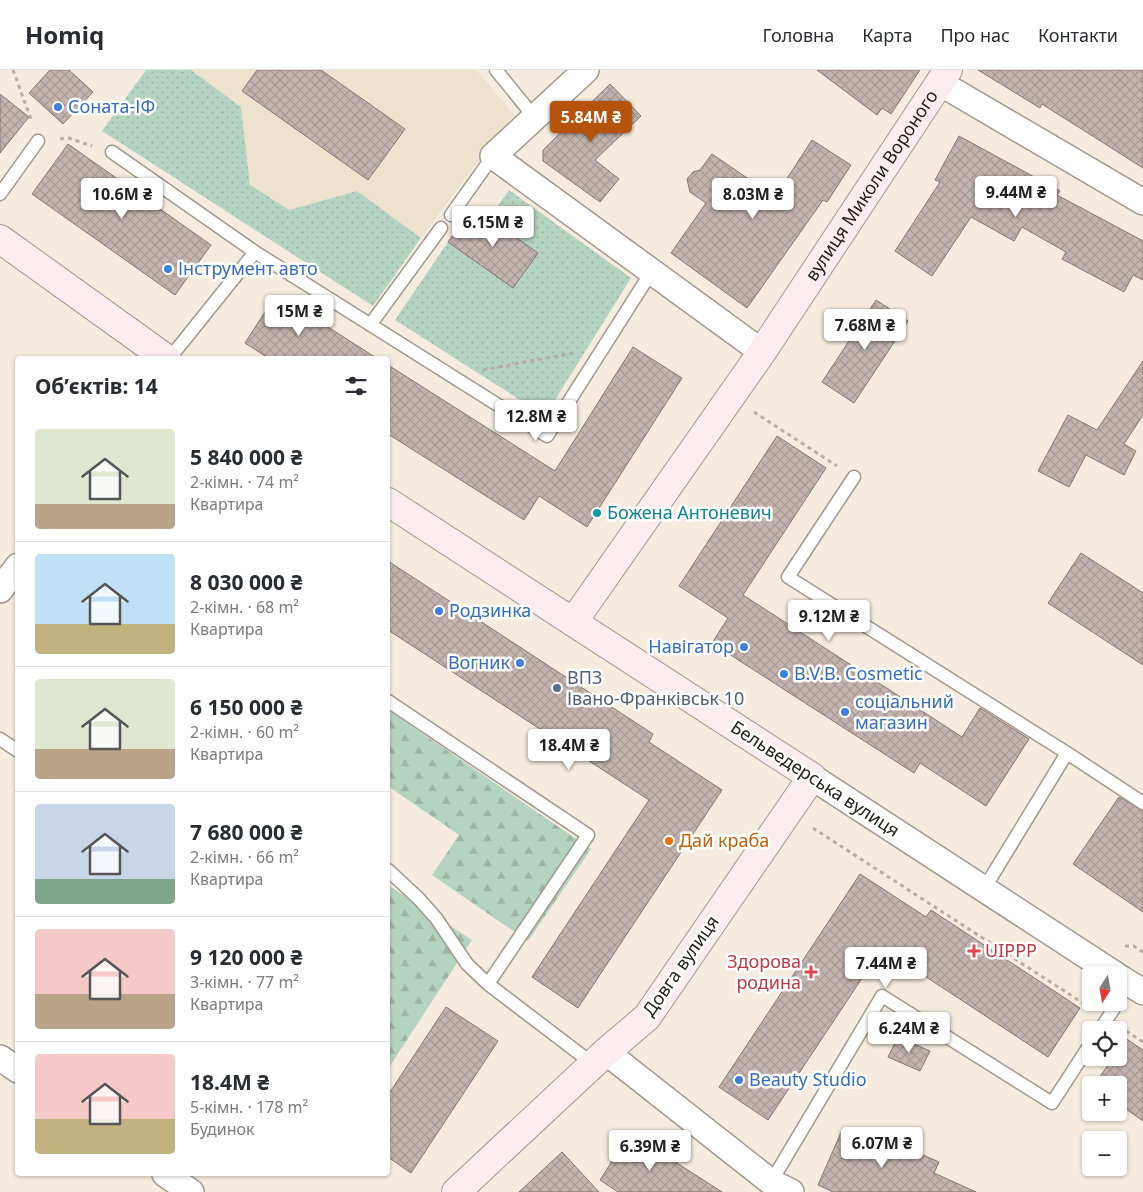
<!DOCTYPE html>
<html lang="uk">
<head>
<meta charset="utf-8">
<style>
	:root { --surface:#fff; --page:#f7f7f7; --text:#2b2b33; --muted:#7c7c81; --line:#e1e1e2; --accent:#b45309 }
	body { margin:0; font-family:"Noto Sans",sans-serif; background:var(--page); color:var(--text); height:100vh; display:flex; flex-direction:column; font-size:19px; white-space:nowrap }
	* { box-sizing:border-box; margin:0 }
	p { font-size:16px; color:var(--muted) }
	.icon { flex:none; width:28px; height:28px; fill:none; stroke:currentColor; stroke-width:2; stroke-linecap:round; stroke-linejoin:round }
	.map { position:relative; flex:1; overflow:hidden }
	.sheet { position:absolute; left:15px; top:286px; width:375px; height:820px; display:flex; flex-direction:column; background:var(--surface); border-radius:5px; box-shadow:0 1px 4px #0004 }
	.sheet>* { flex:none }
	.needle { width:32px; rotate:191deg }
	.controls { position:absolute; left:1082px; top:896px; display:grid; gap:10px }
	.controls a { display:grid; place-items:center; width:45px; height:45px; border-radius:5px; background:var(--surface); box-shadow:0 1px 4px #0004; font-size:25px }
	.price { position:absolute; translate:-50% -42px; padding:0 11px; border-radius:5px; background:#fff; color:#222; font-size:16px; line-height:32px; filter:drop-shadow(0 1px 2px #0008) }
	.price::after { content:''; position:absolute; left:50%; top:30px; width:15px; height:11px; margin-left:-8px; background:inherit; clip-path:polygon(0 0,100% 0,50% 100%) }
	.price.current { background:var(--accent); color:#fff }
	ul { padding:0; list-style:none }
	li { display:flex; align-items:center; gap:15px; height:125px; padding:0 20px }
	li+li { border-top:1px solid var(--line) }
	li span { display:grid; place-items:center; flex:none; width:140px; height:100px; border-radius:5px; color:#555 }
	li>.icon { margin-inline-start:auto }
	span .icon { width:60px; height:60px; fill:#fffc; stroke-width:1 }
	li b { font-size:21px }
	h2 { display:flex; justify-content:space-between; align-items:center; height:60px; padding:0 20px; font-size:21px }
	header { display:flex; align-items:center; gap:30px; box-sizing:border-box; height:70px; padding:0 25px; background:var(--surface); border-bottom:1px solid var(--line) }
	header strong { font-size:24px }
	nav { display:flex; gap:28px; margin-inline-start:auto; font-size:18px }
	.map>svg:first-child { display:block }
	.education { fill:#ece2cd }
	.grass { fill:url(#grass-dots) }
	.forest { fill:url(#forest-firs) }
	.building { fill:url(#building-cross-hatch); stroke:#857671 }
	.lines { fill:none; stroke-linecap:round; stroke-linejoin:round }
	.lane-casing { stroke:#a2998e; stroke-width:15 }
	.street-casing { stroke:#a2998e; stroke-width:28 }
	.secondary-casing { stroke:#a2998e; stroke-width:30 }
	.path { stroke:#b6aea3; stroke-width:3; stroke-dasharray:4 4; stroke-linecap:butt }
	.lane { stroke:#fff; stroke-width:12 }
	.street { stroke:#fff; stroke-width:25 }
	.secondary { stroke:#fbecef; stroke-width:28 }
	.shop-dot { fill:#3f7fe0; stroke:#fff; stroke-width:2 }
	.culture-dot { fill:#0f9aa8; stroke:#fff; stroke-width:2 }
	.service-dot { fill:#5c6f8a; stroke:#fff; stroke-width:2 }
	.food-dot { fill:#e8710a; stroke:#fff; stroke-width:2 }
	.health-dot { fill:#e0444e; stroke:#fff; stroke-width:2 }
	.labels { text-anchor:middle; stroke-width:5; stroke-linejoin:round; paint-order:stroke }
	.shop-label { font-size:18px; fill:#366cbe; stroke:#fff; text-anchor:start }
	.street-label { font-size:18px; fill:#24211c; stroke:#fff }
	.culture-label { font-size:18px; fill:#0d838f; stroke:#fff; text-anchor:start }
	.service-label { font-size:18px; fill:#4e5e75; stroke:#fff; text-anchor:start }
	.food-label { font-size:18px; fill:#c56008; stroke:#fff; text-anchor:start }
	.health-label { font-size:18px; fill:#be3a42; stroke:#fff; text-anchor:start }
</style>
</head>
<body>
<header>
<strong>Homiq</strong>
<nav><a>Головна</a><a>Карта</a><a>Про нас</a><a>Контакти</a></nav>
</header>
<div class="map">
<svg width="1143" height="1122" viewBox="0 0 1143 1122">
	<defs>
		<pattern id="grass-dots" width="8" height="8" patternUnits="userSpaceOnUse" patternTransform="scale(1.25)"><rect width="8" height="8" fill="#b5d3c1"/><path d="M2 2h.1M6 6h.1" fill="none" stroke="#9cb5a5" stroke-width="1.8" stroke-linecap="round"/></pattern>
		<pattern id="forest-firs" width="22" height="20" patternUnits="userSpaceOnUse" patternTransform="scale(1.25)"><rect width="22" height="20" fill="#b5d3c1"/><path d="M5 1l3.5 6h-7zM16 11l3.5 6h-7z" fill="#9cb5a5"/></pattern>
		<pattern id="building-cross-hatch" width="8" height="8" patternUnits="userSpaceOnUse" patternTransform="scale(1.25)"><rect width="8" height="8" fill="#c4b4af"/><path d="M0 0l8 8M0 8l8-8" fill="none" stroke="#a89a96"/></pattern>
	</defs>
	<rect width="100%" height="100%" fill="#f5ebde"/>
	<!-- education -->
	<path class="education" d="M 191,0 L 476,0 L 517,48 L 492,72 L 421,168 L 357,121 L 289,140 L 250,115 L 241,37 Z"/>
	<!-- grass -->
	<path class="grass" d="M 146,0 L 191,0 L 241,37 L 250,115 L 289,140 L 357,121 L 421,168 L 373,236 L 102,61 Z
		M 509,120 L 631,208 L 545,346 L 395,250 L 448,172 L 513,218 L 538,183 L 489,148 Z"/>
	<!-- forest -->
	<path class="forest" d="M 388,640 L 591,779 L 528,871 L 432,805 L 459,765 L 388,716 Z
		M 388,815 L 472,870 L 388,999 Z"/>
	<!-- building -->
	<path class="building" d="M 50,0 L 69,0 L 93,22 L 63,54 L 29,23 Z
		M 257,0 L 321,0 L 405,59 L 368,110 L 242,21 Z
		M 817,0 L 920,0 L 891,44 L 882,38 L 877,45 Z
		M 978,0 L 1143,0 L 1143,98 L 1042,34 L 1040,38 Z
		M 610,14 L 641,46 L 595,90 L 619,109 L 600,132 L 543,91 L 543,80 Z
		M 0,24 L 29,47 L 0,83 Z
		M 959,66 L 1060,121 L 1057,125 L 1143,171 L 1143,210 L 1133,205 L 1124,222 L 1062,189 L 1066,182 L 1022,157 L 1014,171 L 971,147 L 932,206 L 895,181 L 940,112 L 935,110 Z
		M 812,70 L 851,95 L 827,132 L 823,130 L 747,238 L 671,183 L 706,133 L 690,122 L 687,109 L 693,102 L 700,100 L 712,84 L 775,127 Z
		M 68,74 L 211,175 L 175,225 L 32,124 Z
		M 473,137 L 538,183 L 513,218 L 448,172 Z
		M 276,225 L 317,250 L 378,289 L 270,289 L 245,273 Z
		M 876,230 L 908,251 L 854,333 L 822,312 Z
		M 633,277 L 682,308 L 587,457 L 539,426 L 524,450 L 388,364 L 388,295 L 555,401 Z
		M 1143,291 L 1143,345 L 1124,374 L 1136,381 L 1124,405 L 1086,385 L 1069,417 L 1038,401 L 1068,345 L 1097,360 Z
		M 777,366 L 826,398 L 743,525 L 962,667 L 980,638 L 1029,669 L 986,736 L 920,693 L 914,703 L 712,573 L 728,548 L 679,516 Z
		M 1081,483 L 1143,523 L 1143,595 L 1048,533 Z
		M 388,491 L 653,664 L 649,672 L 722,720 L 578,938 L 532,907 L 649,730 L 388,560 Z
		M 1119,727 L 1143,741 L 1143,842 L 1073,794 Z
		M 860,804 L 926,847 L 931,840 L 1080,938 L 1048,987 L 882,878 L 768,1050 L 719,1017 Z
		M 446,937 L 498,971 L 411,1103 L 388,1087 L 388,1025 Z
		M 898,967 L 930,981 L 920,1001 L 888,987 Z
		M 1125,968 L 1143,980 L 1143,1051 L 1119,1034 L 1119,1015 L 1094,1015 L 1113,988 L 1119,988 L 1119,978 Z
		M 843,1058 L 892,1079 L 894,1072 L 939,1092 L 934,1103 L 976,1122 L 833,1122 L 818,1115 Z
		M 630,1063 L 722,1122 L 618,1122 L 600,1110 Z
		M 562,1082 L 599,1122 L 519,1122 Z"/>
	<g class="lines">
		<!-- lane casing -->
		<g class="lane-casing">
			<path id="lane" d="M 496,0 L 535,48
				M 112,82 L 255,182
				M 0,124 L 38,71
				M 451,145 L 493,86
				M 370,255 L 441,158
				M 169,289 L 255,182 L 547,366 L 652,201
				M 854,407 L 788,507 L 1067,683
				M 388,631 L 588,765 L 488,914 L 593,994
				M 0,669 L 18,681
				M 388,800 L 419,829 L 436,848 L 467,894 L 488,914
				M 984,819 L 1067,683 L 1143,733
				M 1100,960 L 1118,932
				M 771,1112 L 882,926 L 1052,1033 L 1091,973"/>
		</g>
		<!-- street casing -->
		<g class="street-casing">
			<path id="street" d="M 586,0 L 493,86 L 762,282
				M 940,13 L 1143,132
				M 0,520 L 18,496
				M 812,707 L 1116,905
				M 1119,907 L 1143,922
				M 606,982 L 771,1112 L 791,1122
				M 0,988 L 18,1000
				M 165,1104 L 191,1122"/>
		</g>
		<!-- secondary casing -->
		<g class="secondary-casing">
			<g id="secondary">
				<path d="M 0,169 L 167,289"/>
				<path d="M 388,432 L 812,707 L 647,947 L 606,982 L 456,1122"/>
				<path id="s1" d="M 573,552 L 762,282 L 948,0"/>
			</g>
		</g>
		<!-- path -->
		<path class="path" d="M 13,0 L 32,52
			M 60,69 L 69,68 L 92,76
			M 483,300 L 573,283
			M 754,342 L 837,396
			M 813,758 L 1089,937
			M 1125,876 L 1134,876 L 1143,882
			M 1126,961 L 1143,972"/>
		<!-- lane -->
		<use href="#lane" class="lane"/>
		<!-- street -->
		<use href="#street" class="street"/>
		<!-- secondary -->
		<use href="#secondary" class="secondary"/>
	</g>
	<!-- markers -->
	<g class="shop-dot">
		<circle cx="58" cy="37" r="5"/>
		<circle cx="168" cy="199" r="5"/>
		<circle cx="439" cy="541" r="5"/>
		<circle cx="744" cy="577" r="5"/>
		<circle cx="520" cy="593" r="5"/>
		<circle cx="784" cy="604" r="5"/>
		<circle cx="845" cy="642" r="5"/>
		<circle cx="739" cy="1010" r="5"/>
	</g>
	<circle class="culture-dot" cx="597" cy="443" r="5"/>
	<circle class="service-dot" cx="557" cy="618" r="5"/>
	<circle class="food-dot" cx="669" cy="771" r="5"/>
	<g class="health-dot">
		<path d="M971.5 873.5h5v5h5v5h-5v5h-5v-5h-5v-5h5z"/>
		<path d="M808.5 894.5h5v5h5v5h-5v5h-5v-5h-5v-5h5z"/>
	</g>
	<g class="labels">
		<!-- shop labels -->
		<g class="shop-label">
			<text x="68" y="43">Соната-ІФ</text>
			<text x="178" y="205">Інструмент авто</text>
			<text x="449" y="547">Родзинка</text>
			<text x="734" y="583" text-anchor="end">Навігатор</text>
			<text x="510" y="599" text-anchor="end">Вогник</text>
			<text x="794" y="610">B.V.B. Cosmetic</text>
			<text x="855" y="638">соціальний<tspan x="855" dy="21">магазин</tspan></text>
			<text x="749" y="1016">Beauty Studio</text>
		</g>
		<!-- street labels -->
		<g class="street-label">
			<text dy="6" stroke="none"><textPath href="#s1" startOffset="529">вулиця Миколи Вороного</textPath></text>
			<text transform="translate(815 709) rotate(33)" y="6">Бельведерська вулиця</text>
			<text transform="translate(681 896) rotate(-55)" y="6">Довга вулиця</text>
		</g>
		<!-- culture labels -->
		<g class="culture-label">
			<text x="607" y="449">Божена Антоневич</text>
		</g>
		<!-- service labels -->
		<g class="service-label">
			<text x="567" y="614">ВПЗ<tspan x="567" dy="21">Івано-Франківськ 10</tspan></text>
		</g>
		<!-- food labels -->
		<g class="food-label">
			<text x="679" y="777">Дай краба</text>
		</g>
		<!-- health labels -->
		<g class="health-label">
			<text x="985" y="887">UIPPP</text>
			<text x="801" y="898" text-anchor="end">Здорова<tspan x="801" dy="21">родина</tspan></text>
		</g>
	</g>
</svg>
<div class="controls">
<a><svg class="needle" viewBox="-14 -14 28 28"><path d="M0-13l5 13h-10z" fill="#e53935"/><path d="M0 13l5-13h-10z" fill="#7c7c81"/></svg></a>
<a><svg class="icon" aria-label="locate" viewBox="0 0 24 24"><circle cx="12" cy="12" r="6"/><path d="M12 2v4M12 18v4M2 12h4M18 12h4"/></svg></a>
<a>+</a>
<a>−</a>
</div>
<b class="price current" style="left:591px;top:73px">5.84M ₴</b>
<b class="price" style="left:1016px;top:148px">9.44M ₴</b>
<b class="price" style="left:122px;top:150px">10.6M ₴</b>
<b class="price" style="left:753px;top:150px">8.03M ₴</b>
<b class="price" style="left:493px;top:178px">6.15M ₴</b>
<b class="price" style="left:299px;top:267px">15M ₴</b>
<b class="price" style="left:865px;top:281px">7.68M ₴</b>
<b class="price" style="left:536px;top:372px">12.8M ₴</b>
<b class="price" style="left:829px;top:572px">9.12M ₴</b>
<b class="price" style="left:569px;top:701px">18.4M ₴</b>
<b class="price" style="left:886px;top:919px">7.44M ₴</b>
<b class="price" style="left:909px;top:984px">6.24M ₴</b>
<b class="price" style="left:882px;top:1099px">6.07M ₴</b>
<b class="price" style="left:650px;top:1102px">6.39M ₴</b>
<section class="sheet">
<h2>Об’єктів: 14<svg class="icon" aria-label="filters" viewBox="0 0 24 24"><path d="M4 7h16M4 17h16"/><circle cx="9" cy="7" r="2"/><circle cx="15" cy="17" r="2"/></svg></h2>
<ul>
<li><span style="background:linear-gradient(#dfe7d0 75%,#b9a48a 0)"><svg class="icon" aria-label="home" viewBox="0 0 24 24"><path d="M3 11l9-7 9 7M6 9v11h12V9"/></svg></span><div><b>5 840 000 ₴</b><p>2-кімн. · 74 m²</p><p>Квартира</p></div></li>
<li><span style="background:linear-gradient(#bfe0f5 70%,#c2b280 0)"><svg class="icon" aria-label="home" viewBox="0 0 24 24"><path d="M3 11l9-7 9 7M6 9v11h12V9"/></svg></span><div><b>8 030 000 ₴</b><p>2-кімн. · 68 m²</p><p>Квартира</p></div></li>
<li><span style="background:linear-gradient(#dfe7d0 70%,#b9a48a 0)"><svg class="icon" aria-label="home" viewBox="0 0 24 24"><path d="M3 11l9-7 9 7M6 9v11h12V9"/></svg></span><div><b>6 150 000 ₴</b><p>2-кімн. · 60 m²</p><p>Квартира</p></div></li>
<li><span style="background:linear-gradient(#c9d6e8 75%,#7fa58c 0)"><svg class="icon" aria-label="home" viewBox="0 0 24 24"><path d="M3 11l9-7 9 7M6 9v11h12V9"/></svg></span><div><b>7 680 000 ₴</b><p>2-кімн. · 66 m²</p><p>Квартира</p></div></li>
<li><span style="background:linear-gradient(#f6c9c9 65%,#b9a48a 0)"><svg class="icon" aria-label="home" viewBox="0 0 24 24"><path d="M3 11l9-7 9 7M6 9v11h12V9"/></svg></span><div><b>9 120 000 ₴</b><p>3-кімн. · 77 m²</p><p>Квартира</p></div></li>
<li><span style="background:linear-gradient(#f6c9c9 65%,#c2b280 0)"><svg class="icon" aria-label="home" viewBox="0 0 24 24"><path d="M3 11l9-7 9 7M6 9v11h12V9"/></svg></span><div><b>18.4M ₴</b><p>5-кімн. · 178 m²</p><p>Будинок</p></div></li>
</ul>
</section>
</div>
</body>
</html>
